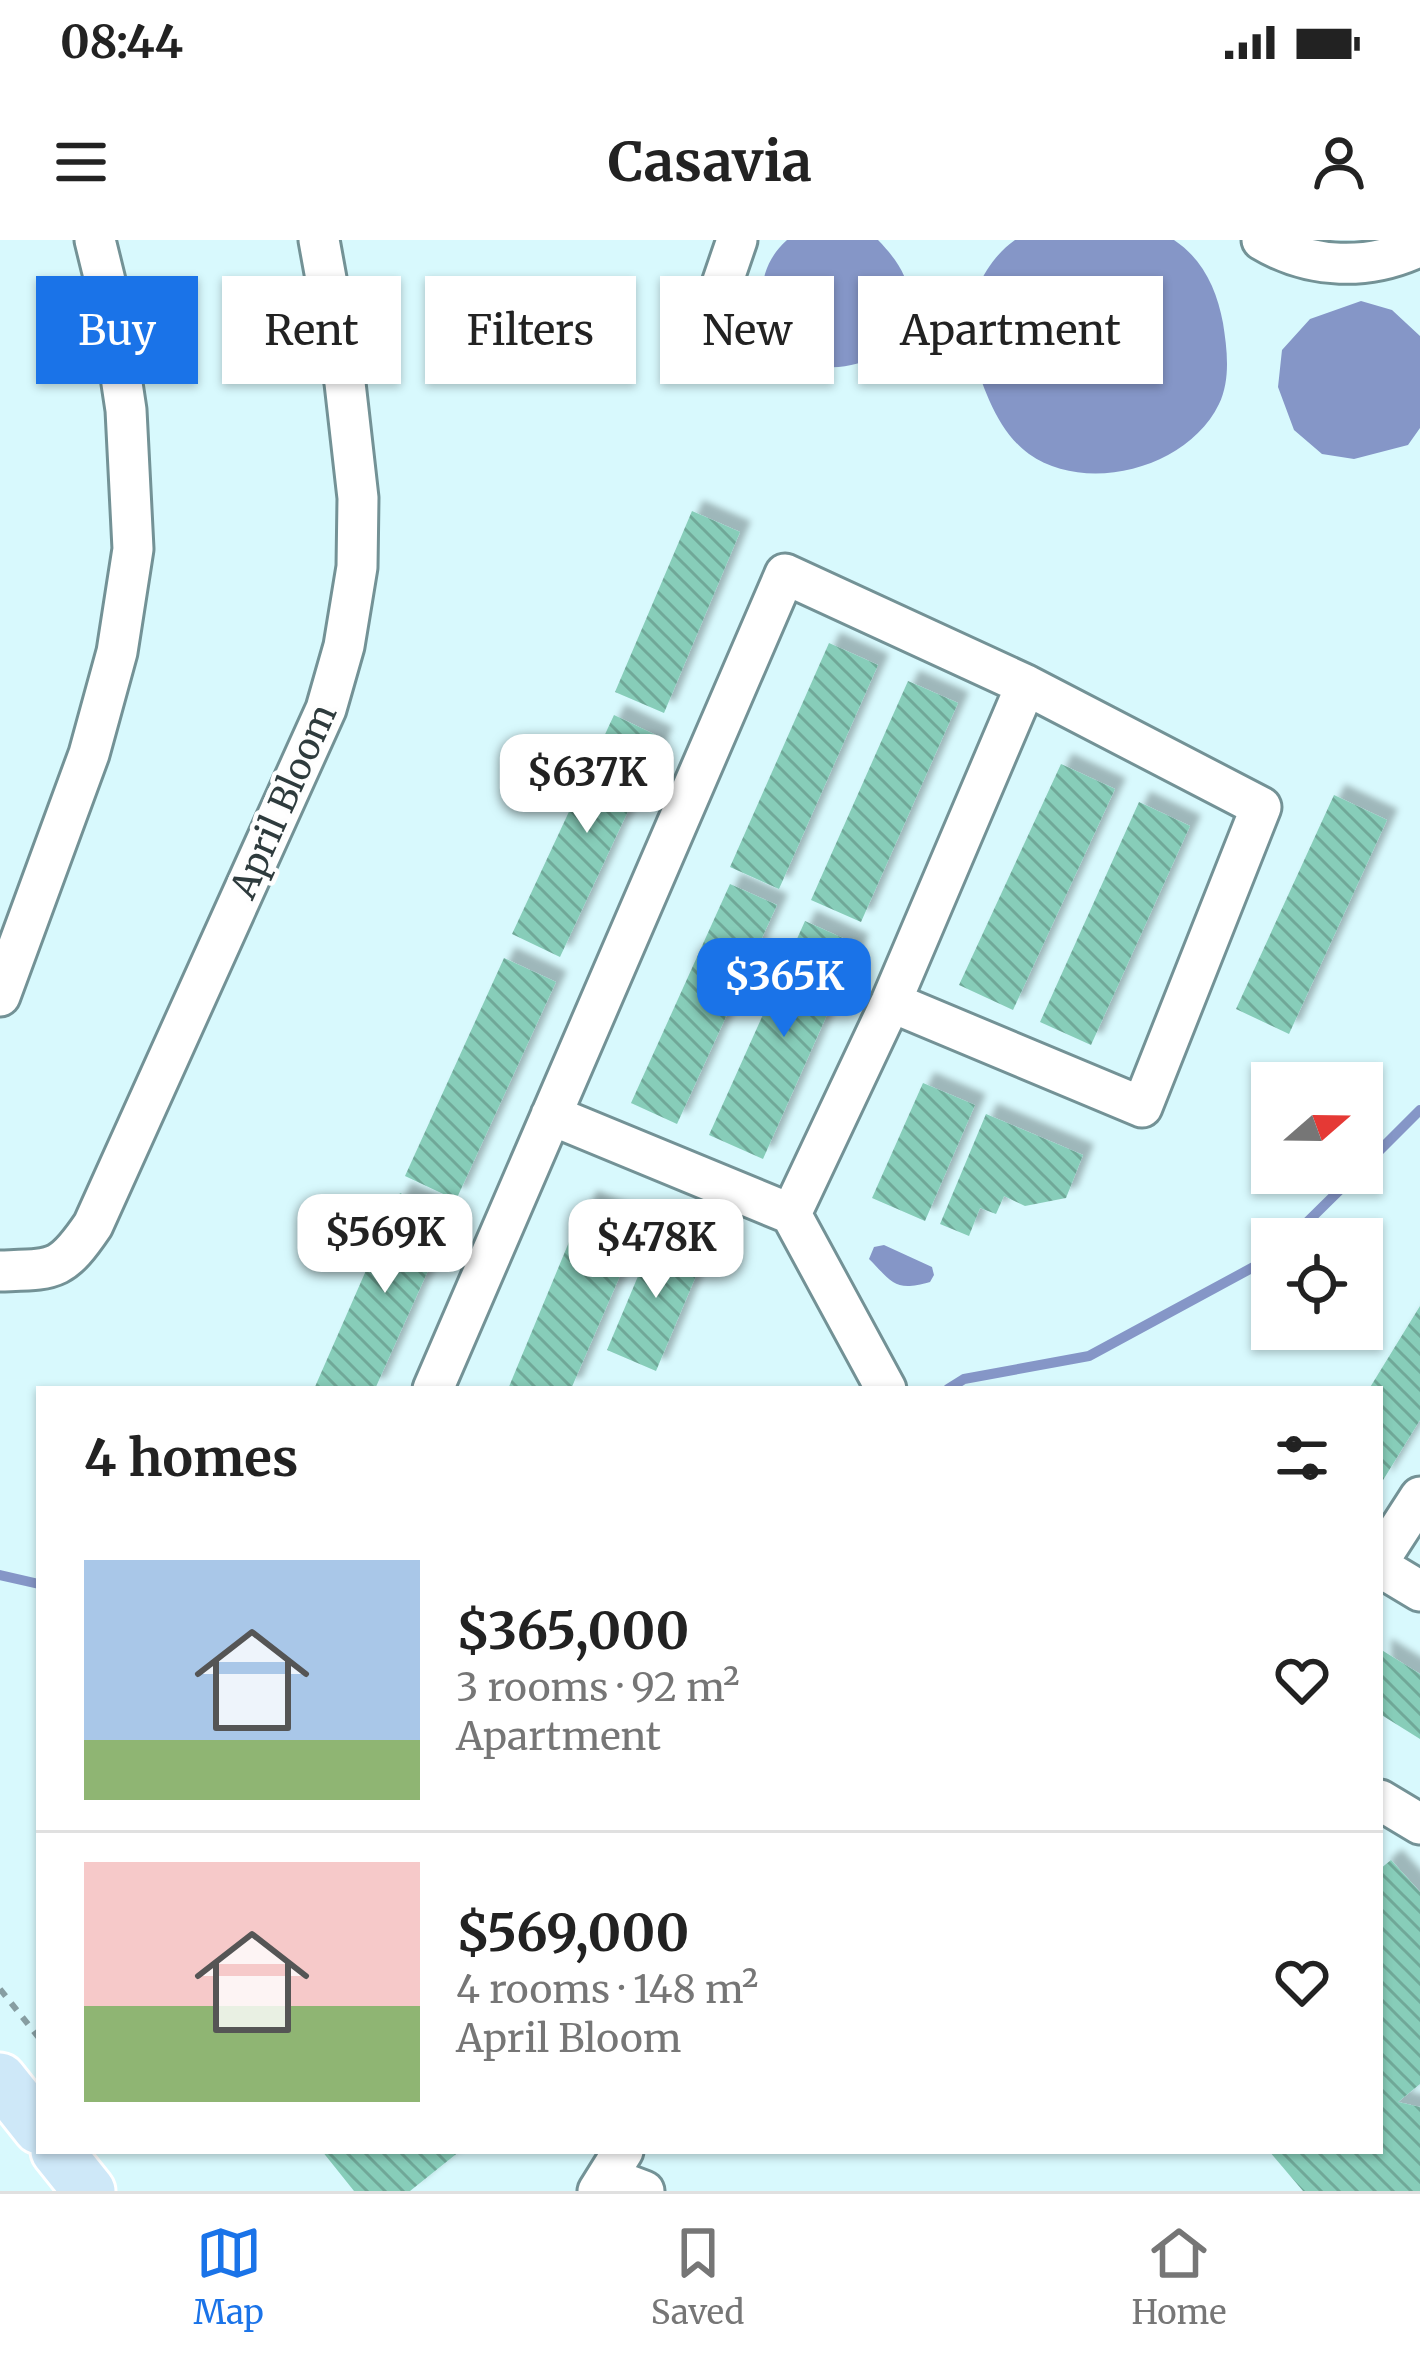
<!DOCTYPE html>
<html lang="en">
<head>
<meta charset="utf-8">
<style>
	:root { --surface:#fff; --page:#f6f6f6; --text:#222; --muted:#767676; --line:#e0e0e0; --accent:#1a73e8 }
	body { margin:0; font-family:Merriweather,serif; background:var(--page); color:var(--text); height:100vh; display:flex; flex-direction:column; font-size:45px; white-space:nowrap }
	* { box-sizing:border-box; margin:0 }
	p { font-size:39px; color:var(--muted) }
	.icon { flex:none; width:66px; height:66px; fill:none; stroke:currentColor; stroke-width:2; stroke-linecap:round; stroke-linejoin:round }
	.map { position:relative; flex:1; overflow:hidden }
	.drawer { position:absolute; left:36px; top:1146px; width:1347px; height:768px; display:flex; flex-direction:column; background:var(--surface); border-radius:0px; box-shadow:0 3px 9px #0004 }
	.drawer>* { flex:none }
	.banner { position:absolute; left:36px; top:36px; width:1350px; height:108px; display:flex; gap:24px }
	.needle { width:78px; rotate:70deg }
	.tools { position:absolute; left:1251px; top:822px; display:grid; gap:24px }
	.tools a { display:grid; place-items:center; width:132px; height:132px; border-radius:0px; background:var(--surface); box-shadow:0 3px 9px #0004; font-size:60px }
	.price { position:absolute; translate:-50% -102px; padding:0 27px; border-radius:24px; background:#fff; color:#222; font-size:39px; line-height:78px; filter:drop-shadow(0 3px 6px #0008) }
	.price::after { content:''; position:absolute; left:50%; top:72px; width:36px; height:27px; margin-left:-18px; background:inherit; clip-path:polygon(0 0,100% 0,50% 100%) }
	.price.selected { background:var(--accent); color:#fff }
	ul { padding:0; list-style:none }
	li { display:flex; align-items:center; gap:36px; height:300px; padding:0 48px }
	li+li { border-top:3px solid var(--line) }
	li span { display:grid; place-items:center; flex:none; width:336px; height:240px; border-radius:0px; color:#555 }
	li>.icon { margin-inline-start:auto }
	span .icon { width:144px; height:144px; fill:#fffc; stroke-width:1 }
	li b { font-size:51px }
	h2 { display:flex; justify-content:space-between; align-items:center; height:144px; padding:0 48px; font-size:51px }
	.pill { padding:0 42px; border-radius:0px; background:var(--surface); box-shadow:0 3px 9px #0004; font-size:42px; line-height:108px }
	.pill.selected { background:var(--accent); color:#fff }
	.status { display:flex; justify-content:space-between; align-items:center; height:84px; padding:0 60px; background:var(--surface); direction:ltr }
	.status svg { height:33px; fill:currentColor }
	header { display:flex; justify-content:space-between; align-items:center; height:156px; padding:0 48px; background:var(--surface); font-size:54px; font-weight:700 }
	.tab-bar { display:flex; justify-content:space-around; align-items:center; height:168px; border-top:3px solid var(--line); background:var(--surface); font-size:33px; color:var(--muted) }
	.tab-bar a { display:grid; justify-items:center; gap:6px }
	.tab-bar .selected { color:var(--accent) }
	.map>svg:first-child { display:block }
	.water { fill:#8596c7 }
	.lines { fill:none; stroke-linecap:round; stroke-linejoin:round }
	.stream { stroke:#8596c7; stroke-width:10 }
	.building { fill:url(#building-back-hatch); filter:url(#shadow) }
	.minor-casing { stroke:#739296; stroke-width:45 }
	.major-casing { stroke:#fff; stroke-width:57 }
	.path { stroke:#879ea2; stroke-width:6; stroke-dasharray:9 9; stroke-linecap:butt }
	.minor { stroke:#fff; stroke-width:39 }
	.major { stroke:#cee8f8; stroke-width:51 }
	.labels { text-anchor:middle; stroke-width:9; stroke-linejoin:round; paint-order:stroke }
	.street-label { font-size:36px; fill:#2e3b3d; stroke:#fefefe }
</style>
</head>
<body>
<div class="status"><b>08:44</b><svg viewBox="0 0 49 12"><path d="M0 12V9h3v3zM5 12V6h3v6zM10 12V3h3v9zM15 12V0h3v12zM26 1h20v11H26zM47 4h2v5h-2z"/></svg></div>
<header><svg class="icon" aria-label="menu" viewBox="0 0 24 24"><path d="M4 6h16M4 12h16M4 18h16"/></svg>Casavia<svg class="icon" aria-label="person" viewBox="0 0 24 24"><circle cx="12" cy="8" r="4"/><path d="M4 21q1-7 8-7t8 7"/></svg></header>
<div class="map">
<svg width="1420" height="1951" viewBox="0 0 1420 1951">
	<defs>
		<pattern id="building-back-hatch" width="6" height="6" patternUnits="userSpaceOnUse" patternTransform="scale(3)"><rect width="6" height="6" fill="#87cdb9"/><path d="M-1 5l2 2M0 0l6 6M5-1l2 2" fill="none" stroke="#6fa898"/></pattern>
		<filter id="shadow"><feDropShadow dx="11" dy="-11" stdDeviation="3" flood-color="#0004"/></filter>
	</defs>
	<rect width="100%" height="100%" fill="#d8f9fd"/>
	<!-- water -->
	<path class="water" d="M 787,0 L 878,0 C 920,43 917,72 882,117 C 865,121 844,129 827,127 C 763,120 740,41 787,0 Z
		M 1015,0 L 1174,0 C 1203,19 1217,50 1223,83 C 1227,109 1231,139 1219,164 C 1188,228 1087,255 1029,214 C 997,191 983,147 972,112 C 960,73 983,22 1015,0 Z
		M 1361,61 L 1392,70 L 1420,96 L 1420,188 L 1408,205 L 1354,219 L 1322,214 L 1294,190 L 1278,147 L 1282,110 L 1310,79 Z
		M 884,1005 L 932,1027 L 934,1035 L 930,1042 C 895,1052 893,1043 869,1019 L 874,1007 Z"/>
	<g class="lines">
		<!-- stream -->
		<path class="stream" d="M 1362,928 L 1420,870
			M 1290,999 L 1357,933
			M 948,1149 L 964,1139 L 1089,1116 L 1272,1017
			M 0,1335 L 39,1344"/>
	</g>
	<!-- building -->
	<path class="building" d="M 692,271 L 740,292 L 664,473 L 615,452 Z
		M 829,403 L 878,425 L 779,649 L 730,627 Z
		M 908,441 L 958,463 L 861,682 L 811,660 Z
		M 614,475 L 662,498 L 560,717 L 512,694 Z
		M 1061,524 L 1115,549 L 1013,770 L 959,745 Z
		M 1334,555 L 1387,580 L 1289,794 L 1236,769 Z
		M 1139,562 L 1190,586 L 1091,805 L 1040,782 Z
		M 730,644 L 777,665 L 677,884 L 631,863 Z
		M 805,681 L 858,705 L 763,919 L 709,895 Z
		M 504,718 L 556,742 L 456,960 L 405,936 Z
		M 923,843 L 975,865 L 925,981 L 872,958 Z
		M 986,874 L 1083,915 L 1066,958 L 1025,966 L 1004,956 L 996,974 L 980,968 L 969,996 L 940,984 Z
		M 400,953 L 452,977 L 375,1149 L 314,1149 Z
		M 586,961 L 642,985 L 571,1149 L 508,1149 Z
		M 657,991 L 706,1012 L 656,1131 L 607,1110 Z
		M 1420,1066 L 1420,1180 L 1380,1245 L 1380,1149 L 1369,1149 Z
		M 1380,1409 L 1420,1434 L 1420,1499 L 1380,1474 Z
		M 1391,1620 L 1420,1652 L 1420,1844 L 1398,1862 L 1420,1867 L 1420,1951 L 1303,1951 L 1269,1911 L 1380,1911 L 1380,1629 Z
		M 322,1911 L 460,1911 L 410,1951 L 354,1951 Z"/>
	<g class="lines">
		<!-- minor casing -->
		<g class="minor-casing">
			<path id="minor" d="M 1262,0 C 1310,29 1369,31 1420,6
				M 712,73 L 737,0
				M 0,756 L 89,514 L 117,412 L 133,309 L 126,170 L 109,57 L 95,0
				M 551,875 L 791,974 L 886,1149
				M 791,974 L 891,762 L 1026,445
				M 0,1031 C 55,1029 61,1032 93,985 L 326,469 L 344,406 L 357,327 L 358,258 L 345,143 L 319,0
				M 433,1149 L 785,334 L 1026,445 L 1261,567 L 1142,867 L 891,762
				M 1380,1319 L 1420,1257
				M 1380,1327 L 1420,1351
				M 1380,1560 L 1420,1584
				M 607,1937 L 644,1951
				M 598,1951 L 623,1911"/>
		</g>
		<!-- major casing -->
		<g class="major-casing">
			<path id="major" d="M 0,1839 L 39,1888
				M 57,1911 L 89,1951"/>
		</g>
		<!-- path -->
		<path class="path" d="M 0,1749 L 39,1798"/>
		<!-- minor -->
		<use href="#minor" class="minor"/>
		<!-- major -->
		<use href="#major" class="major"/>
	</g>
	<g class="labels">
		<!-- street labels -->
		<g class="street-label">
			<text transform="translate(283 561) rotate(-66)" y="13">April Bloom</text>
		</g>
	</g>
</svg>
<div class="tools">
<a><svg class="needle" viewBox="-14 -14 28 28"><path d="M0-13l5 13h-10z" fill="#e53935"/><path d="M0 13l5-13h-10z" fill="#767676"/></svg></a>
<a><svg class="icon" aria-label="locate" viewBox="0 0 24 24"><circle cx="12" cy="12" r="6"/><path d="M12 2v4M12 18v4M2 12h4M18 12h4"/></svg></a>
</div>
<b class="price" style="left:587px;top:596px">$637K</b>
<b class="price selected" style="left:784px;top:800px">$365K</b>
<b class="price" style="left:385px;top:1056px">$569K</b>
<b class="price" style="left:656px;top:1061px">$478K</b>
<div class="banner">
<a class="pill selected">Buy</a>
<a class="pill">Rent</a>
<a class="pill">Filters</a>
<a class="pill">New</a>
<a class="pill">Apartment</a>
</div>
<section class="drawer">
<h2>4 homes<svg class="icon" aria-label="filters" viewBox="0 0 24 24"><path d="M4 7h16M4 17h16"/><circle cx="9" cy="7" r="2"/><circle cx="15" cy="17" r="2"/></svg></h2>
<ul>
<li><span style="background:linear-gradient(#a9c7e8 75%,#8fb573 0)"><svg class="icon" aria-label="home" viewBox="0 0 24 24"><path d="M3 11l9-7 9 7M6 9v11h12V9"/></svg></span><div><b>$365,000</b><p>3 rooms · 92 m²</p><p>Apartment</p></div><svg class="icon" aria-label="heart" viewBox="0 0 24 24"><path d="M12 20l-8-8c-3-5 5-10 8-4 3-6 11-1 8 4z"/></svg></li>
<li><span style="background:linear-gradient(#f6c9c9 60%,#8fb573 0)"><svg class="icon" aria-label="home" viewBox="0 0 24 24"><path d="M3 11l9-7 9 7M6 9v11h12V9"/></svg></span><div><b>$569,000</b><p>4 rooms · 148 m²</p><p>April Bloom</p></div><svg class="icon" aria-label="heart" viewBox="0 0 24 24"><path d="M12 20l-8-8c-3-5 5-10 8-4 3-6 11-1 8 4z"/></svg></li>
</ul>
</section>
</div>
<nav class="tab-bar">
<a class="selected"><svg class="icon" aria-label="map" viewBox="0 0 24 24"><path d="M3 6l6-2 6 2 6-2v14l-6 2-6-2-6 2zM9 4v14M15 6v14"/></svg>Map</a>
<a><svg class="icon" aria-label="saved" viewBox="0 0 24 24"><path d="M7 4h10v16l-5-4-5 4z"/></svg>Saved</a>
<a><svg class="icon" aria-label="home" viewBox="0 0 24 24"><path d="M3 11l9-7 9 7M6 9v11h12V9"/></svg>Home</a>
</nav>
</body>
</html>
